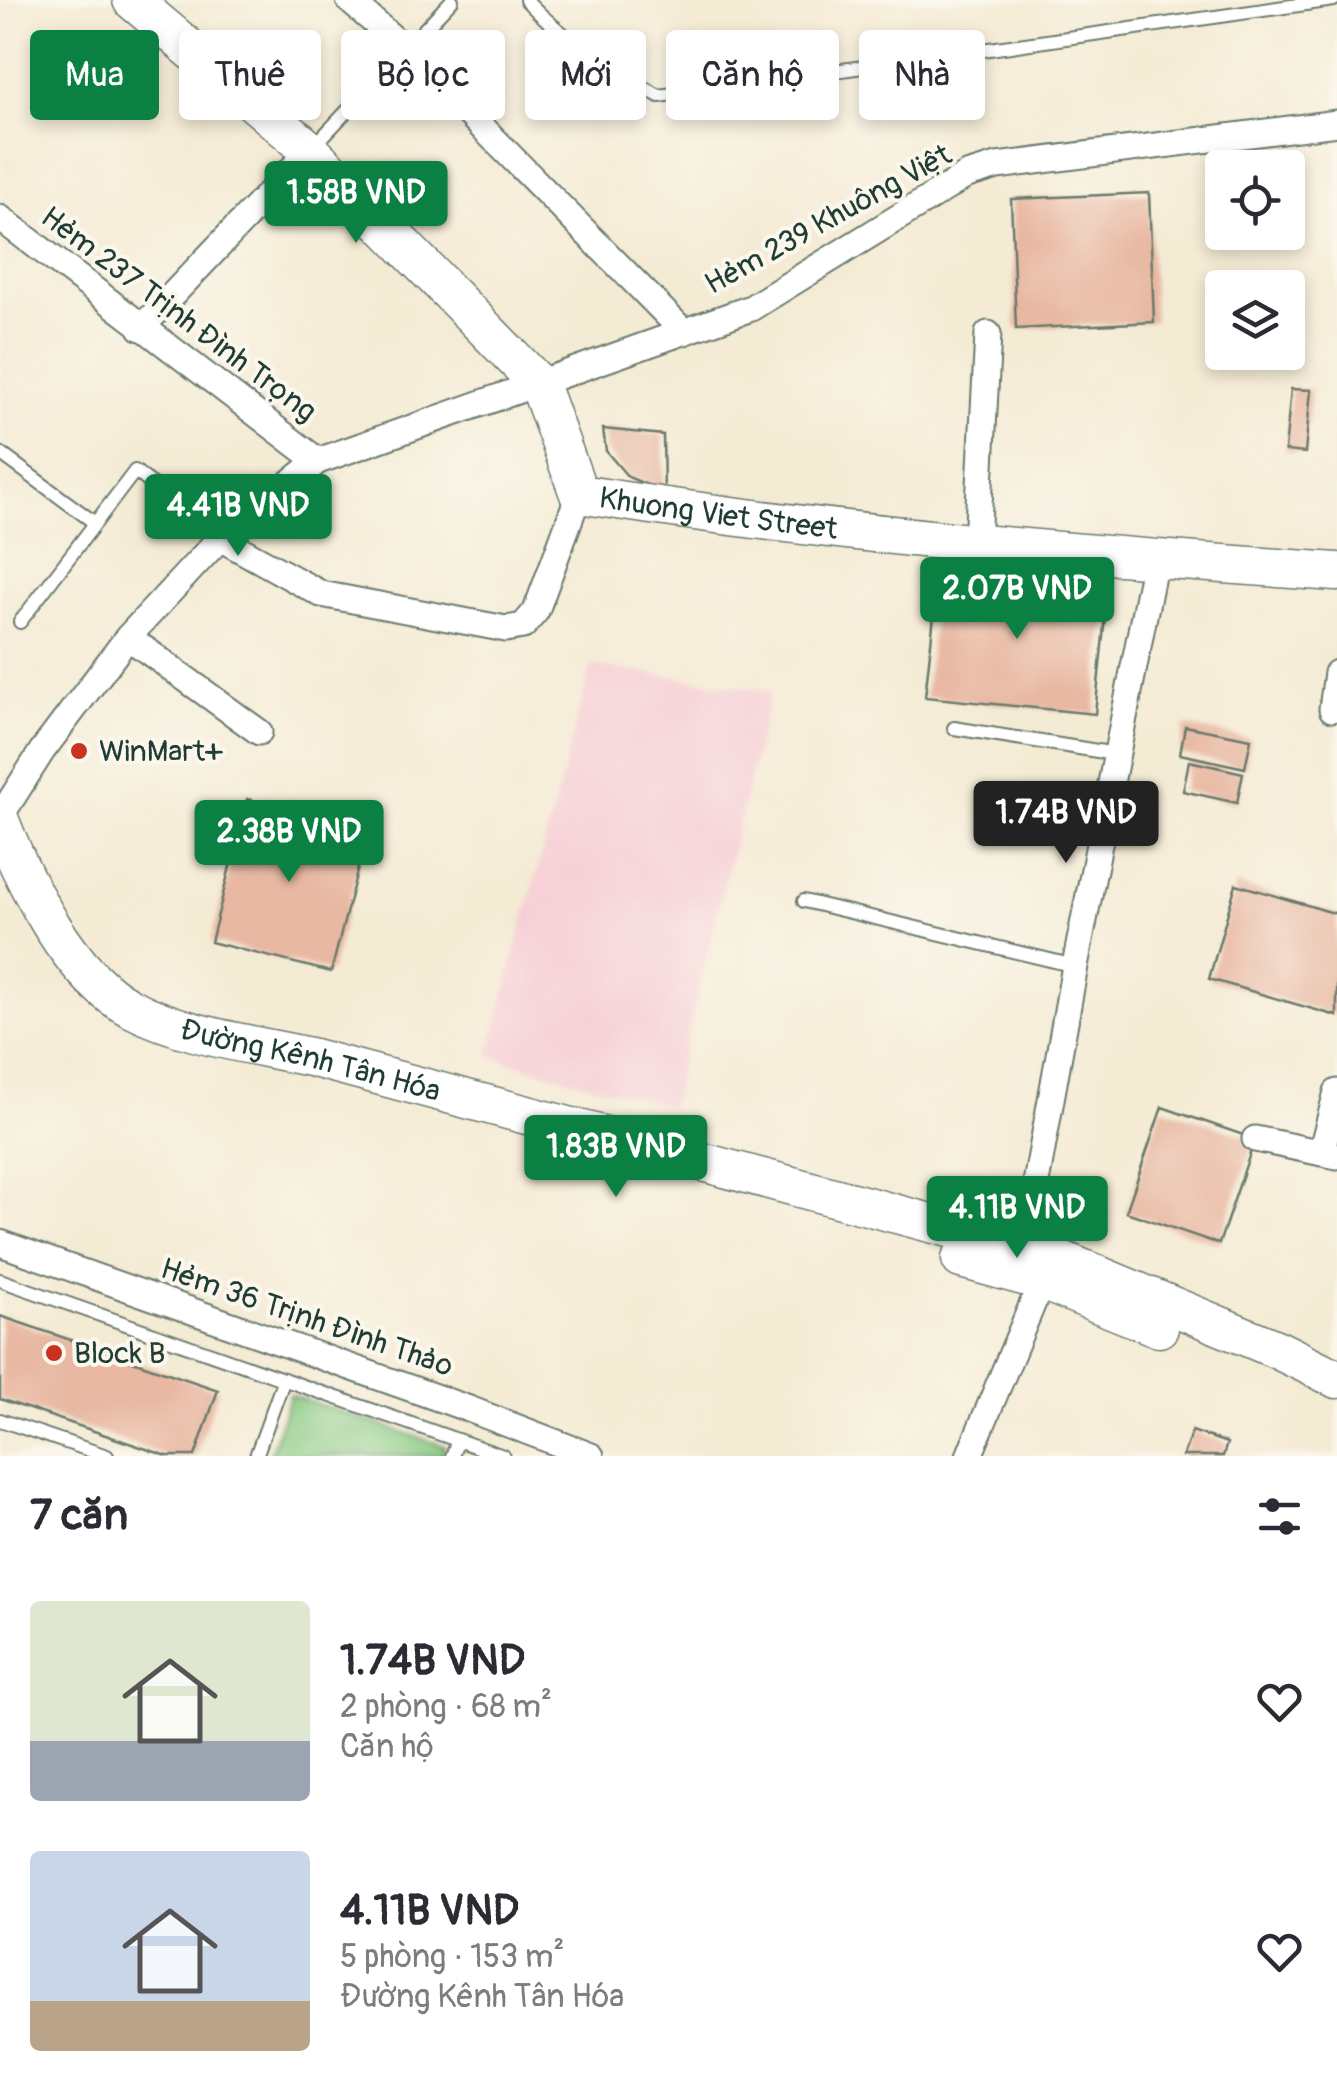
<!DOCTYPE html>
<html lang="vi">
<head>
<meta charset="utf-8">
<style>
	:root { --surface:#fff; --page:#f7f7f7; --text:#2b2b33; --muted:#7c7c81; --accent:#0b8043 }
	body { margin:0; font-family:Pangolin,sans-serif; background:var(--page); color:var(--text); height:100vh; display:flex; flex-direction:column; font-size:38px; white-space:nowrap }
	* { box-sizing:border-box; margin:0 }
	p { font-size:32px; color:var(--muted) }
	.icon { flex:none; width:55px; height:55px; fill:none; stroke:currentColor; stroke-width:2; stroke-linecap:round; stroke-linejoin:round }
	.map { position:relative; height:1456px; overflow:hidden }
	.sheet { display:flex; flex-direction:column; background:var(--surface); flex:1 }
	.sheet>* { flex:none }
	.guide { position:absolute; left:30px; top:30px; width:1278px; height:90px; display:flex; gap:20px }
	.controls { position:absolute; left:1205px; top:150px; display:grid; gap:20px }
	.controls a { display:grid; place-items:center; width:100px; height:100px; border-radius:10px; background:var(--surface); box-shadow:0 5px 15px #0003; font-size:50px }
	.price { position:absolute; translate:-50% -85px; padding:0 22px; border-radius:10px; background:var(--accent); color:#fff; font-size:32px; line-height:65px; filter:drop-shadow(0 2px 5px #0008) }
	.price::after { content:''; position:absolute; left:50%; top:60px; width:30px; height:22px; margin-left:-15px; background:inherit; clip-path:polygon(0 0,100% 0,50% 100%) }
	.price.active { background:#222; color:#fff }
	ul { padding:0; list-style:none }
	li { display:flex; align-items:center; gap:30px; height:250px; padding:0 30px }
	li span { display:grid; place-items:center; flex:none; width:280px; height:200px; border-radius:10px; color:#555 }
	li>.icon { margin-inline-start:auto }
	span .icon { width:120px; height:120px; fill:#fffc; stroke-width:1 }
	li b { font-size:42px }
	h2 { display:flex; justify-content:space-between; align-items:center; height:120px; padding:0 30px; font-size:42px }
	.pill { padding:0 35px; border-radius:10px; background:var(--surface); box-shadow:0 5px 15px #0003; font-size:35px; line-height:90px }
	.pill.active { background:var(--accent); color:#fff }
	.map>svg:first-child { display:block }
	.built { fill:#f6cfd6 }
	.green { fill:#85c881; stroke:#52825a; stroke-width:2.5 }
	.building { fill:#e8b8a2 }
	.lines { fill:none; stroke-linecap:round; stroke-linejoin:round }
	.lane-casing { stroke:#6a7a6c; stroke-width:16 }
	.street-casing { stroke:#6a7a6c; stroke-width:29 }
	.secondary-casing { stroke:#6a7a6c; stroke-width:41 }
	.lane { stroke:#fff; stroke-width:12 }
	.street { stroke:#fff; stroke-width:25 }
	.secondary { stroke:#fff; stroke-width:38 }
	.poi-dot { fill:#c8321e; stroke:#fbf7ec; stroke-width:4 }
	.labels { text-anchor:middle; stroke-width:8; stroke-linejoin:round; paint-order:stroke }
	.street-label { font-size:30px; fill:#1f3d34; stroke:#fbf7ec }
	.poi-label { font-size:30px; fill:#1f3d34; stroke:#fbf7ec; text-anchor:start }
</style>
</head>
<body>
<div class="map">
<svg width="1337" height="1456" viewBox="0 0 1337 1456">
	<rect width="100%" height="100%" fill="#fbf7ec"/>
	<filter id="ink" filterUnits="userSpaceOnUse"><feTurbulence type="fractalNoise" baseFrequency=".01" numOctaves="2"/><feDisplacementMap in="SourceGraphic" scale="20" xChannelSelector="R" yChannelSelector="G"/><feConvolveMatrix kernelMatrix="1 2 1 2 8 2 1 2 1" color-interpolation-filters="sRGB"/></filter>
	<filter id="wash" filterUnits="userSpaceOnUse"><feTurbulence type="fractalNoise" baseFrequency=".0048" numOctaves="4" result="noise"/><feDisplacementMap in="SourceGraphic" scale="40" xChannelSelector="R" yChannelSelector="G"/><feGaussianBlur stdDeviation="2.25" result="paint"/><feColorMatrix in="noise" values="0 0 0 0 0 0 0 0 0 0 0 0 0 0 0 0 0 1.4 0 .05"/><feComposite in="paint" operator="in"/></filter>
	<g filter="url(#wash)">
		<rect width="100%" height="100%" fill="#f4ebd4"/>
		<!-- built -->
		<path class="built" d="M 591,665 L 771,691 L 670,1107 L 488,1056 Z"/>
		<!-- green -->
		<path class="green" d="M 290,1395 L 445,1446 L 442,1456 L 269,1456 Z"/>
		<g id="blocks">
			<!-- building -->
			<path class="building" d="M 1149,193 L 1154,322 L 1016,329 L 1011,199 Z
				M 1291,389 L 1311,390 L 1305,453 L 1285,451 Z
				M 603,429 L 663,435 L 664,492 L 628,477 L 606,451 Z
				M 939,570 L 1108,587 L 1095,714 L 925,697 Z
				M 1185,726 L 1251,739 L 1245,768 L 1180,754 Z
				M 1189,761 L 1243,773 L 1237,803 L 1183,791 Z
				M 247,799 L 368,829 L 331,972 L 211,942 Z
				M 1236,884 L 1337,914 L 1337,1016 L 1209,979 Z
				M 1162,1107 L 1255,1139 L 1219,1244 L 1126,1212 Z
				M 0,1316 L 218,1390 L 195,1456 L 167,1456 L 0,1399 Z
				M 1192,1431 L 1227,1443 L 1223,1456 L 1183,1456 Z"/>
		</g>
	</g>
	<g filter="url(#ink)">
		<use href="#blocks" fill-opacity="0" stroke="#6a7a6c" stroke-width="2.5"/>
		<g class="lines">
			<!-- lane casing -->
			<g class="lane-casing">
				<path id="lane" d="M 526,0 C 563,39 612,71 659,96 L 1334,0
					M 313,147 L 452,0
					M 0,453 L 95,523
					M 20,622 L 135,471 L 220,538
					M 954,728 L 1116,754
					M 804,901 L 1075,966
					M 0,1280 L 503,1456
					M 0,1420 L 107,1456
					M 256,1456 L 284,1379
					M 452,1456 L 458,1440"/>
			</g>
			<!-- street casing -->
			<g class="street-casing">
				<path id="street" d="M 349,0 L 405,49 L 684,332
					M 0,218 L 318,461
					M 141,328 L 310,150
					M 220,538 L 321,594 L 506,629 L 523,626 L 536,611 L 579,494
					M 977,543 L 988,334
					M 128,637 L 259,732
					M 1332,709 L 1337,673
					M 0,817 L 42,751 L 128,637 L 220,538 L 318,461 L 751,308 L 967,175 L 997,166 L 1337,123
					M 1255,1139 L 1337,1156
					M 1321,1153 L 1337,1092
					M 1036,1183 L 1075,966 L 1155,560
					M 0,1243 L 469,1409 L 591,1456
					M 969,1456 L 1042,1281"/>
			</g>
			<!-- secondary casing -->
			<g class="secondary-casing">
				<g id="secondary">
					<path id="s1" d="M 132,0 L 310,150 L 539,384 L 579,494 C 830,534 1084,555 1337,572"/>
					<path id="s2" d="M 0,821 C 24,882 70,977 131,1008 C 185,1036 251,1044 310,1057 L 1050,1255 L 1278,1350 L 1337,1379"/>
					<path d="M 961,1259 L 1042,1281 L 1159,1328"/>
				</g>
			</g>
			<!-- lane -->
			<use href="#lane" class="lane"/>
			<!-- street -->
			<use href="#street" class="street"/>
			<!-- secondary -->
			<use href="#secondary" class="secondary"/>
		</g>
	</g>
	<!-- markers -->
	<g class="poi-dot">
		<circle cx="79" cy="751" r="10"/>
		<circle cx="54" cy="1353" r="10"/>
	</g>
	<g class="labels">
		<!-- street labels -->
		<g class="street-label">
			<text transform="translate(828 219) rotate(-29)" y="10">Hẻm 239 Khuông Việt</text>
			<text transform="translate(179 314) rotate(37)" y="10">Hẻm 237 Trịnh Đình Trọng</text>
			<text dy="10" stroke="none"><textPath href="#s1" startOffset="818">Khuong Viet Street</textPath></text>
			<text dy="10" stroke="none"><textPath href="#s2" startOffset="420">Đường Kênh Tân Hóa</textPath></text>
			<text transform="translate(307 1317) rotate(19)" y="10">Hẻm 36 Trịnh Đình Thảo</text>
		</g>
		<!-- poi labels -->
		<g class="poi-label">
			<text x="99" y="761">WinMart+</text>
			<text x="74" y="1363">Block B</text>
		</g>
	</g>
</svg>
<div class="controls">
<a><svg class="icon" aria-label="locate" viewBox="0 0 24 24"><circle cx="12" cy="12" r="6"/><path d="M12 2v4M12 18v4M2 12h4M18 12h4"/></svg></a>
<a><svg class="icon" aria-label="layers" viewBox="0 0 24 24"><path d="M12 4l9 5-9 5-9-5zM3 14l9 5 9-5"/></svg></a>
</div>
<b class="price" style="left:356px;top:246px">1.58B VND</b>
<b class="price" style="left:238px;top:559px">4.41B VND</b>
<b class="price" style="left:1017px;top:642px">2.07B VND</b>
<b class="price active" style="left:1066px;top:866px">1.74B VND</b>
<b class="price" style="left:289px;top:885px">2.38B VND</b>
<b class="price" style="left:616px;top:1200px">1.83B VND</b>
<b class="price" style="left:1017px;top:1261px">4.11B VND</b>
<div class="guide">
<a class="pill active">Mua</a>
<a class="pill">Thuê</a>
<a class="pill">Bộ lọc</a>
<a class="pill">Mới</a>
<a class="pill">Căn hộ</a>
<a class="pill">Nhà</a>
</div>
</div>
<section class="sheet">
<h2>7 căn<svg class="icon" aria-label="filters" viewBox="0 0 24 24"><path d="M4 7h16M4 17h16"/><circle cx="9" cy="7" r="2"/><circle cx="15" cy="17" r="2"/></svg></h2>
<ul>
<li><span style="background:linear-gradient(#dfe7d0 70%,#9aa5b1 0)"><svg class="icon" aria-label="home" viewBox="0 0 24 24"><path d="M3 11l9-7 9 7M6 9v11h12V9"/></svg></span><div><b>1.74B VND</b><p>2 phòng · 68 m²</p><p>Căn hộ</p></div><svg class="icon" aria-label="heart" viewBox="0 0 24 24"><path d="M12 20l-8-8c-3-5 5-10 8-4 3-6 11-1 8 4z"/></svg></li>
<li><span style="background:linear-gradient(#c9d6e8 75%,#b9a48a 0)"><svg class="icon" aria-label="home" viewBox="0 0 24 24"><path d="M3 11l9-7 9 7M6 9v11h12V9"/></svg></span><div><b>4.11B VND</b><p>5 phòng · 153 m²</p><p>Đường Kênh Tân Hóa</p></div><svg class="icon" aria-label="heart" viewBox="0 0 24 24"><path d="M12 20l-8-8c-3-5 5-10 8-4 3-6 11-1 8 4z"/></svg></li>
</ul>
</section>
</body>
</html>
